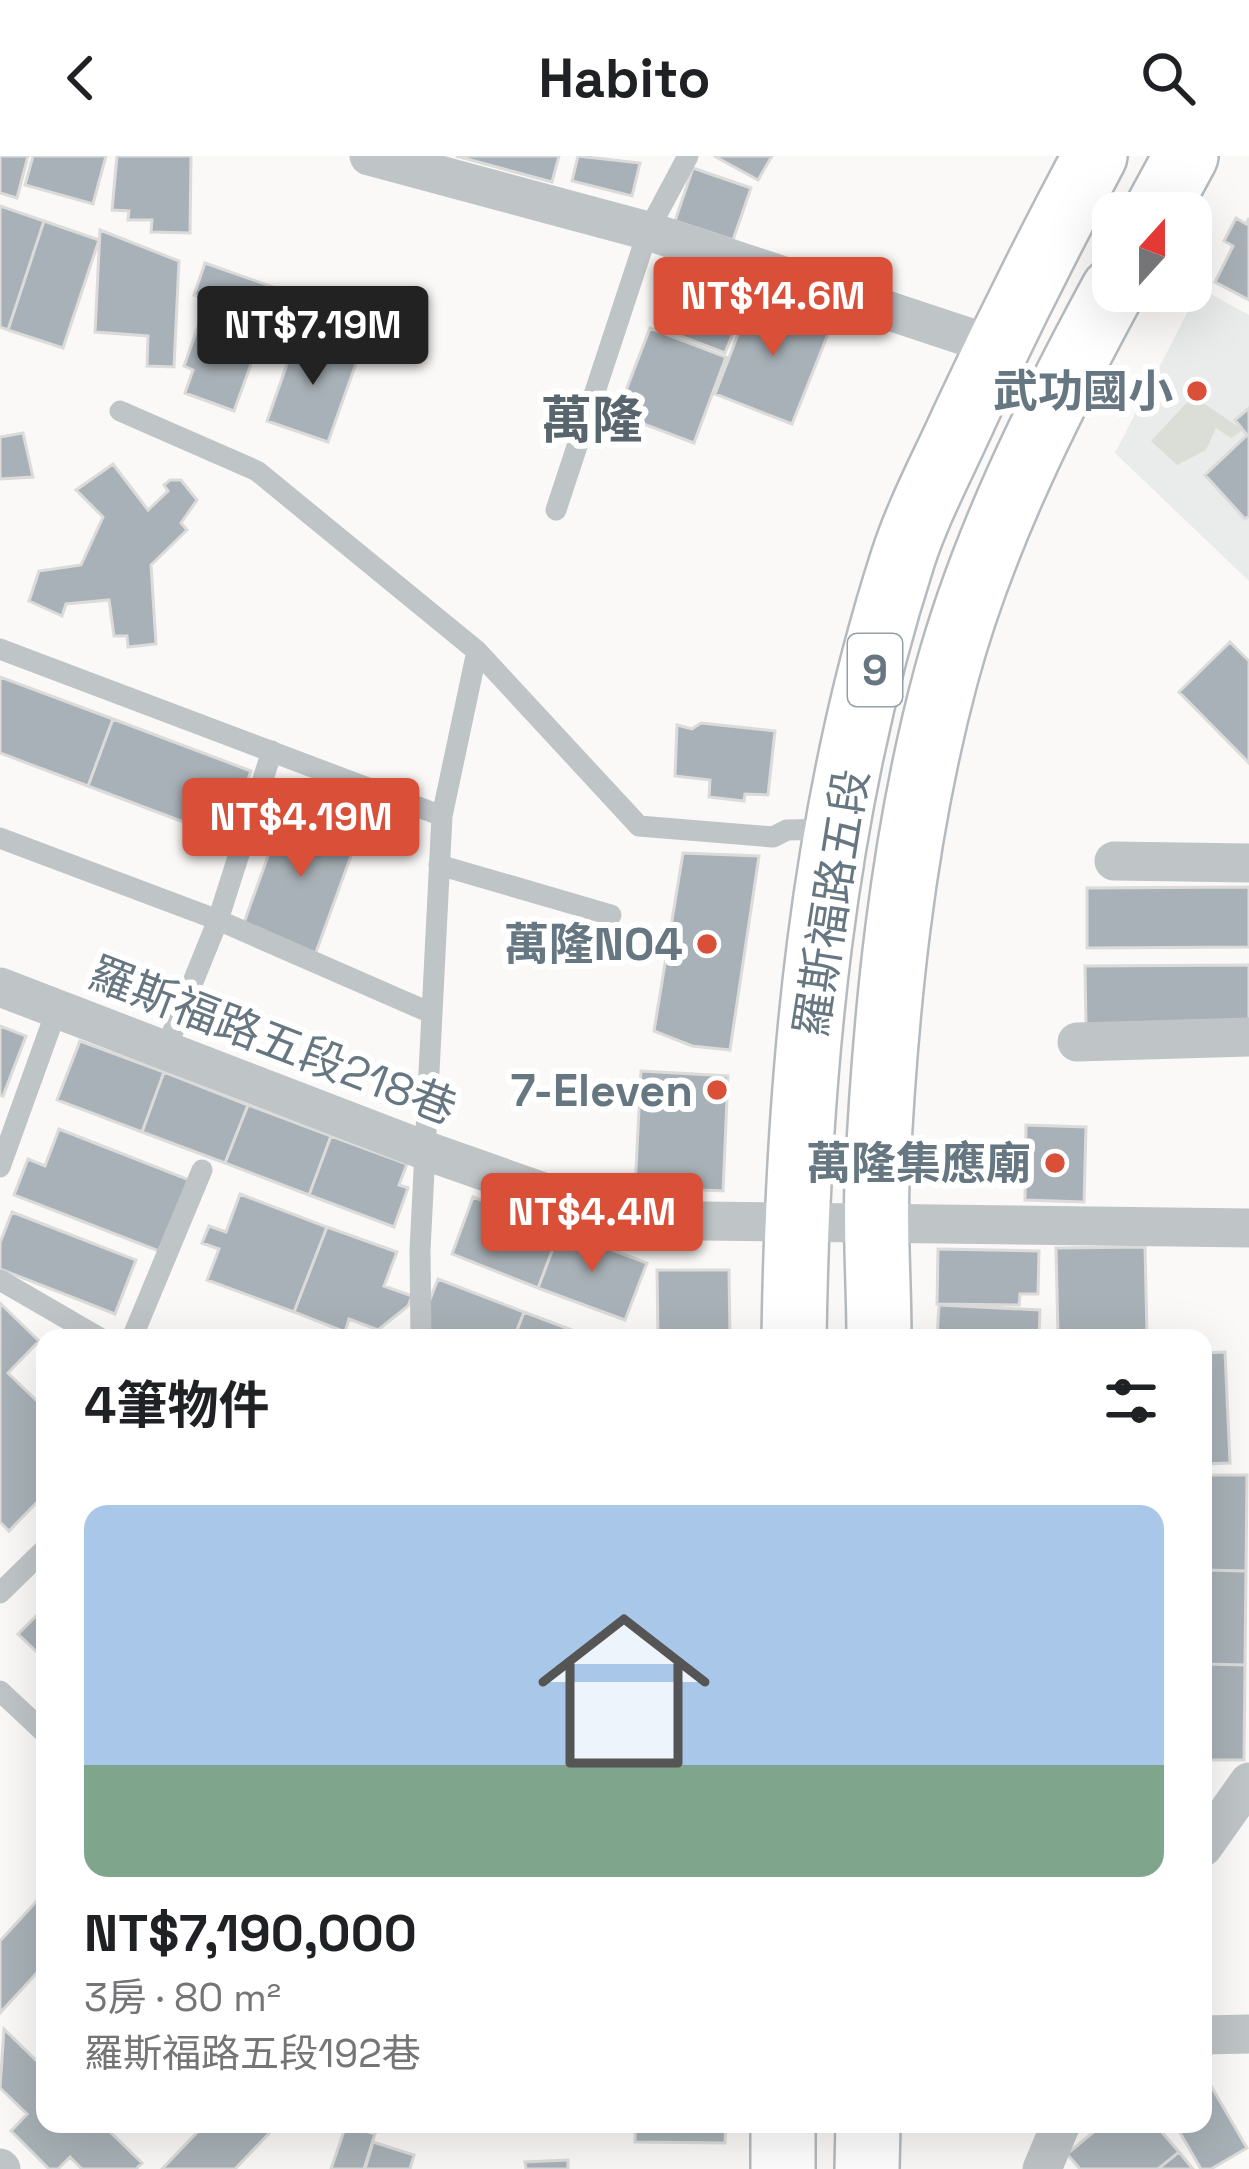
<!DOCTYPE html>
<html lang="zh-TW">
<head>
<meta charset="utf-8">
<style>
	:root { --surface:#fff; --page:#f6f6f6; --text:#202124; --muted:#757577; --accent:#da4f37 }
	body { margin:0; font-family:"Space Grotesk","Noto Sans TC",sans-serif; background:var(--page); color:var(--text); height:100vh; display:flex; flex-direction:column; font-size:45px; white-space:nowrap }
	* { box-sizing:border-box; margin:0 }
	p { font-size:39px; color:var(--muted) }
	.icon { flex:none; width:66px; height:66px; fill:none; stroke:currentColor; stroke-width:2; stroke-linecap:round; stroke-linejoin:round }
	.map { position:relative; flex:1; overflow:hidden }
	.side { position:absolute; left:36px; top:1173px; width:1176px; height:804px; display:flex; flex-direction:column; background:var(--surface); border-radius:24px; box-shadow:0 12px 48px #0002 }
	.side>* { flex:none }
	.needle { width:78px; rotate:21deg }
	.buttons { position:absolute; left:1092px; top:36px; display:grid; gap:24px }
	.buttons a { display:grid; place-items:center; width:120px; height:120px; border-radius:24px; background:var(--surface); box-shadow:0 12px 48px #0002; font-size:60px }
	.price { position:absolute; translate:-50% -102px; padding:0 27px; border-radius:12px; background:var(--accent); color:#fff; font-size:39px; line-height:78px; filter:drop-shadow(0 3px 6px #0008) }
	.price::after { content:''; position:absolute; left:50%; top:72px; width:36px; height:27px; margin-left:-18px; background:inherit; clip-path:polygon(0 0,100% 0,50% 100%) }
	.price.current { background:#222; color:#fff }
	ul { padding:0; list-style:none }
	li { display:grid; align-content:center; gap:24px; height:636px; padding:0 48px }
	li span { display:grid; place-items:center; height:372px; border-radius:24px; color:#555 }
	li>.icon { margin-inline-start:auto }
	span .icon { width:216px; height:216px; fill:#fffc; stroke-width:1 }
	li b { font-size:51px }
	h2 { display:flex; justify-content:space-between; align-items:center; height:144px; padding:0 48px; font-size:51px }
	header { display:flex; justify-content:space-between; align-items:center; height:156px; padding:0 48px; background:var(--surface); font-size:54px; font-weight:700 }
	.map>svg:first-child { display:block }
	.built { fill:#eaebeb }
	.green { fill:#daded7 }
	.building { fill:#a8b1b7; stroke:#dbdbda; stroke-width:3 }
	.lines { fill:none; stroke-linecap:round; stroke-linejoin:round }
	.primary-casing { stroke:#b5babe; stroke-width:68 }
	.service { stroke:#bfc4c7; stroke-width:21 }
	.minor { stroke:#bfc4c7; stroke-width:39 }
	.primary { stroke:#fff; stroke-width:63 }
	.poi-dot { fill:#da4f37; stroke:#fff; stroke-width:4.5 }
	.labels { text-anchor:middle; stroke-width:12; stroke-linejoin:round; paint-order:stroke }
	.shield { fill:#fff; stroke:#94a0a7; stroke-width:3 }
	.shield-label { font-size:42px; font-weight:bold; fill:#667781 }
	.poi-label { font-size:45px; font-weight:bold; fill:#667781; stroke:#fff; text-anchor:end }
	.street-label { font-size:45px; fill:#667781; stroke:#fff }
	.quarter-label { font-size:51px; font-weight:bold; fill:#58656c; stroke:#fff }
</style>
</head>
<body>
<header><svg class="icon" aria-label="back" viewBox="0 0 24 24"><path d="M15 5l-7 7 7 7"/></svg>Habito<svg class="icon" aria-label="search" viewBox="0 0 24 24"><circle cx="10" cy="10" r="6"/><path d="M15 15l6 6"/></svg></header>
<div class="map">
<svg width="1249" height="2013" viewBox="0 0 1249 2013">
	<rect width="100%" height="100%" fill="#faf9f8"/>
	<!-- built -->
	<path class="built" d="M 1200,132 L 1249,159 L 1249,425 L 1115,297 Z"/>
	<!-- green -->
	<path class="green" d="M 1193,240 L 1243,274 L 1231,282 L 1216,272 L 1206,294 L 1177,309 L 1151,285 Z"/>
	<!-- building -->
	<path class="building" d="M 0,0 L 28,0 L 17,42 L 0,37 Z
		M 33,0 L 106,0 L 93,48 L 25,29 Z
		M 117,0 L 191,0 L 190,77 L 151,76 L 152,64 L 128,64 L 129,55 L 112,54 Z
		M 456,0 L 559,0 L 552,26 Z
		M 578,0 L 640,7 L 632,40 L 572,25 Z
		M 714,0 L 772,0 L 758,24 Z
		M 693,12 L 751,32 L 733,84 L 675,65 Z
		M 0,50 L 44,65 L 8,174 L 0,171 Z
		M 1236,62 L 1246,68 L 1249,62 L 1249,144 L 1215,126 L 1233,90 L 1224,85 Z
		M 44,65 L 99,84 L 63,192 L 8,174 Z
		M 100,74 L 179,105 L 174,211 L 147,210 L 148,180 L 95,176 Z
		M 688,93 L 756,119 L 725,197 L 657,171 Z
		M 205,107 L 293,138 L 330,165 L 324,184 L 194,139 Z
		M 754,137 L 832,168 L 792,268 L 715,238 Z
		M 208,143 L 267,164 L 234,255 L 185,237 L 193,214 L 184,210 Z
		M 650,172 L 726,201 L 694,287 L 617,258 Z
		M 298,177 L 359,199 L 328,286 L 267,265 Z
		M 1249,252 L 1249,360 L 1245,363 L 1205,319 L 1247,279 L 1235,264 Z
		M 23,277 L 33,321 L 0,323 L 0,281 Z
		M 113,308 L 148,354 L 168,335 L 164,329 L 170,324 L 181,324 L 197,344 L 181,367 L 187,374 L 151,409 L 156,488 L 128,491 L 127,480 L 114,480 L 109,444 L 66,448 L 62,460 L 29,445 L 39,415 L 81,409 L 103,361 L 76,334 Z
		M 1230,486 L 1249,505 L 1249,607 L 1179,536 Z
		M 0,521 L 113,563 L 88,630 L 0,597 Z
		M 113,563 L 251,615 L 226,682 L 88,630 Z
		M 701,567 L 775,575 L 768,639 L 745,638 L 744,645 L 709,641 L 710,624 L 675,620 L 677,569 L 692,573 Z
		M 287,648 L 360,675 L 315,799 L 242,772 Z
		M 683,697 L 759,700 L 730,894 L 692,890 L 654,875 Z
		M 1249,731 L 1249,791 L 1087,792 L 1087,732 Z
		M 1249,809 L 1249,868 L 1086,870 L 1085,810 Z
		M 0,870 L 26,880 L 3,940 L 0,939 Z
		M 80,885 L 164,916 L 142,976 L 57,944 Z
		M 641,915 L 728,920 L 723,1035 L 635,1031 Z
		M 164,916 L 248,949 L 225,1007 L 142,976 Z
		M 248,949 L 331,980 L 309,1039 L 225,1007 Z
		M 1026,969 L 1086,971 L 1084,1046 L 1025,1044 Z
		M 59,973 L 192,1025 L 164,1097 L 14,1039 L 28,1003 L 45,1010 Z
		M 331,980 L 407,1008 L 399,1029 L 408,1032 L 394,1071 L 309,1039 Z
		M 240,1038 L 327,1071 L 294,1156 L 207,1124 L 219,1093 L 202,1087 L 209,1070 L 226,1076 Z
		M 473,1041 L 560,1074 L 538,1132 L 452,1098 Z
		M 12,1056 L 136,1104 L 115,1158 L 0,1113 L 0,1087 Z
		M 327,1071 L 397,1096 L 384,1130 L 412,1140 L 408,1150 L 378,1174 L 349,1163 L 345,1176 L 294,1156 Z
		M 560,1074 L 647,1107 L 625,1164 L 538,1132 Z
		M 1145,1091 L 1147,1179 L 1058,1181 L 1056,1092 Z
		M 938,1093 L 1039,1095 L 1038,1138 L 1020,1138 L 1019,1149 L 937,1148 Z
		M 657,1114 L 729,1114 L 730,1182 L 658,1182 Z
		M 438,1123 L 524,1156 L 514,1182 L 415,1182 Z
		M 0,1147 L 39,1185 L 8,1217 L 36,1244 L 45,1235 L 45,1338 L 9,1375 L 0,1366 Z
		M 939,1149 L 1040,1154 L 1039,1182 L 937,1182 Z
		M 524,1156 L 593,1182 L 514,1182 Z
		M 1225,1196 L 1230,1307 L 1203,1308 L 1203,1197 Z
		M 1203,1319 L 1247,1319 L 1246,1415 L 1203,1414 Z
		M 1203,1414 L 1246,1415 L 1245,1509 L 1203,1508 Z
		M 45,1451 L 45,1504 L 18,1478 Z
		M 1203,1508 L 1245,1509 L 1244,1604 L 1203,1604 Z
		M 45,1736 L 45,1808 L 0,1857 L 0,1785 Z
		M 4,1873 L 45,1913 L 45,1968 L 102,1968 L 142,2007 L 136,2013 L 82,2013 L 70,2001 L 58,2013 L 49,2013 L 11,1975 L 27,1958 L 0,1932 Z
		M 1203,1916 L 1247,1992 L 1211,2013 L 1201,2013 L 1175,1968 L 1203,1968 Z
		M 205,1968 L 278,1968 L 235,2013 L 162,2013 Z
		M 635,1968 L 726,1968 L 725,1987 L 635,1986 Z
		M 1103,1968 L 1155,1968 L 1179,1996 L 1158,2013 L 1080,2013 L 1067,1998 Z
		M 346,1969 L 375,1978 L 364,2013 L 331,2013 Z
		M 373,1986 L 414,1999 L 410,2013 L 365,2013 Z
		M 1179,1996 L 1193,2013 L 1158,2013 Z
		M 568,2004 L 568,2013 L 526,2013 L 525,2006 Z"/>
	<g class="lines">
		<!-- primary casing -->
		<g class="primary-casing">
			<path id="primary" d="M 1155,57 L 1186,0
				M 794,1182 C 798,919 822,653 903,402 C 919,353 944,307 965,260 C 1006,172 1049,86 1095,0
				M 879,1182 C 879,1130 875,1078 877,1027 C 885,857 902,684 946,520 C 982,386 1047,256 1113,134
				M 783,2013 L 783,1968
				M 867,2013 L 868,1968"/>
		</g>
		<!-- service -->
		<path class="service" d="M 120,255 L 257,315 L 477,495 L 639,670 L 773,681 L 787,674 L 834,673
			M 556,354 L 648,75 L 688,0
			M 0,493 L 442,660
			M 0,682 L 218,764 L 431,857
			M 439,709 L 611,759
			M 165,895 L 218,764 L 272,595
			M 0,1011 L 57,853
			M 0,1124 L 100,1182
			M 132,1182 L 202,1014
			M 421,1182 L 420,1094 L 442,660 L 477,495
			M 0,1437 L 45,1393
			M 0,1535 L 45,1577"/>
		<!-- minor -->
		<path class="minor" d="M 369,0 L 648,75 L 998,191
			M 1114,705 L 1249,707
			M 0,831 L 424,994 L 623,1064 L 1249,1072
			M 1077,886 L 1249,881
			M 1203,1691 L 1249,1626
			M 1203,1879 L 1249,1878
			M 0,2012 L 1,2013
			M 1042,2013 L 1061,1968"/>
		<!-- primary -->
		<use href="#primary" class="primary"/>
	</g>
	<!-- markers -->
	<g class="poi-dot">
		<circle cx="1197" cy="235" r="12"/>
		<circle cx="707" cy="788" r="12"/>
		<circle cx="717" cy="934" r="12"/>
		<circle cx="1055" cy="1007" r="12"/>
	</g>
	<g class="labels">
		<!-- shield labels -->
		<rect class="shield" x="848" y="478" width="54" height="72" rx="9"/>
		<g class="shield-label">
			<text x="875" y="529">9</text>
		</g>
		<!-- poi labels -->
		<g class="poi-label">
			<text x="1173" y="251">武功國小</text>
			<text x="683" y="804">萬隆NO4</text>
			<text x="693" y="950">7-Eleven</text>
			<text x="1031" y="1023">萬隆集應廟</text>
		</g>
		<!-- street labels -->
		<g class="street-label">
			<text transform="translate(831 747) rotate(-81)" y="16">羅斯福路五段</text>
			<text transform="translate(273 884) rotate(21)" y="16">羅斯福路五段218巷</text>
		</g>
		<!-- quarter labels -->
		<g class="quarter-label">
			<text x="592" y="282">萬隆</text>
		</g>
	</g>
</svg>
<div class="buttons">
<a><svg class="needle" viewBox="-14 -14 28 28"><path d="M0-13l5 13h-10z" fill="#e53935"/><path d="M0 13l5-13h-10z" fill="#757577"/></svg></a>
</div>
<b class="price" style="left:773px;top:203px">NT$14.6M</b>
<b class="price current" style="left:313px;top:232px">NT$7.19M</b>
<b class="price" style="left:301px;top:724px">NT$4.19M</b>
<b class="price" style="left:592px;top:1119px">NT$4.4M</b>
<section class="side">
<h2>4筆物件<svg class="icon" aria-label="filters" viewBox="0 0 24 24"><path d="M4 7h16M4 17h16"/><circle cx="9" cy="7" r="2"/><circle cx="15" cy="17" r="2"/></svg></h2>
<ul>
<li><span style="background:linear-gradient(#a9c7e8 70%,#7fa58c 0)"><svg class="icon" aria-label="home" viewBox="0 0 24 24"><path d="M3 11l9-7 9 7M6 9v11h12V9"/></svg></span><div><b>NT$7,190,000</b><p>3房 · 80 m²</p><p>羅斯福路五段192巷</p></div></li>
</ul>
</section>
</div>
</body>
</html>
